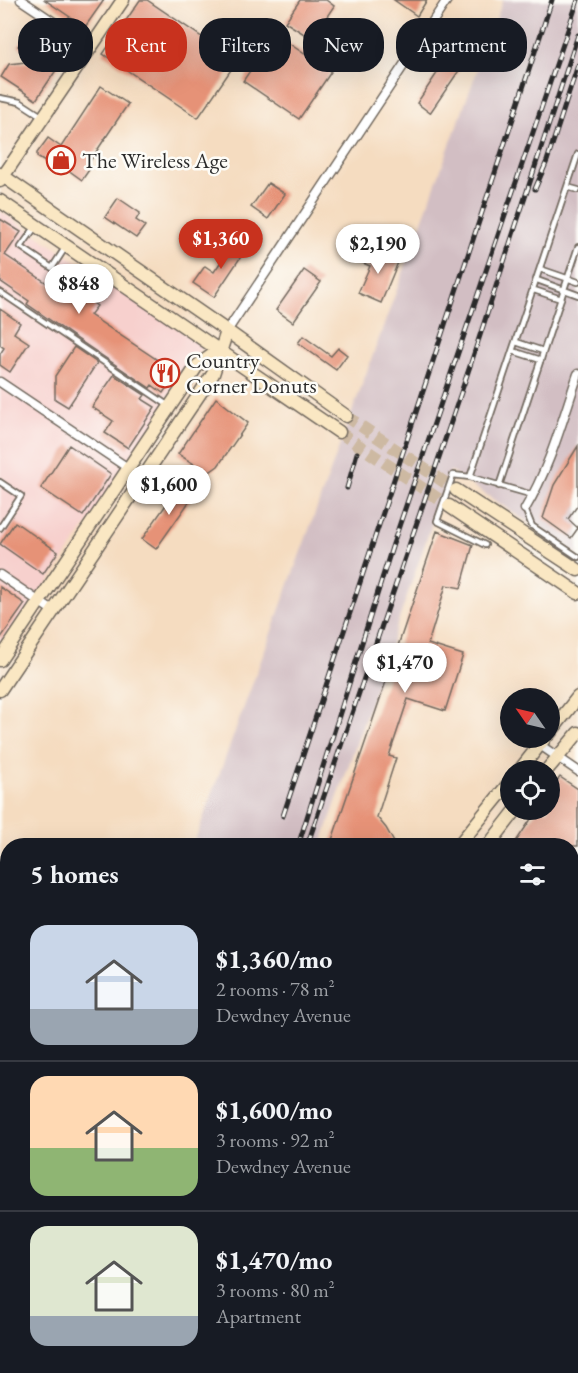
<!DOCTYPE html>
<html lang="en">
<head>
<meta charset="utf-8">
<style>
	:root { --surface:#171b24; --page:#242831; --text:#f1f3f6; --muted:#9ea1a6; --line:#363941; --accent:#c8321e }
	body { margin:0; font-family:"EB Garamond",serif; background:var(--page); color:var(--text); height:100vh; display:flex; flex-direction:column; font-size:22px; white-space:nowrap }
	* { box-sizing:border-box; margin:0 }
	p { font-size:20px; color:var(--muted) }
	.icon { flex:none; width:33px; height:33px; fill:none; stroke:currentColor; stroke-width:2; stroke-linecap:round; stroke-linejoin:round }
	.map { position:relative; flex:1; overflow:hidden }
	.drawer { position:absolute; left:0px; top:838px; width:579px; height:536px; display:flex; flex-direction:column; background:var(--surface); border-radius:24px 24px 0 0; box-shadow:0 6px 24px #0002 }
	.drawer>* { flex:none }
	.hud { position:absolute; left:18px; top:18px; width:543px; height:54px; display:flex; gap:12px }
	.needle { width:39px; rotate:304deg }
	.controls { position:absolute; left:500px; top:688px; display:grid; gap:12px }
	.controls a { display:grid; place-items:center; width:60px; height:60px; border-radius:50%; background:var(--surface); box-shadow:0 6px 24px #0002; font-size:30px }
	.price { position:absolute; translate:-50% -51px; padding:0 14px; border-radius:21px; background:#fff; color:#222; font-size:20px; line-height:39px; filter:drop-shadow(0 2px 3px #0008) }
	.price::after { content:''; position:absolute; left:50%; top:36px; width:18px; height:14px; margin-left:-9px; background:inherit; clip-path:polygon(0 0,100% 0,50% 100%) }
	.price.current { background:var(--accent); color:#fff }
	ul { padding:0; list-style:none }
	li { display:flex; align-items:center; gap:18px; height:150px; padding:0 30px }
	li+li { border-top:2px solid var(--line) }
	li span { display:grid; place-items:center; flex:none; width:168px; height:120px; border-radius:18px; color:#555 }
	li>.icon { margin-inline-start:auto }
	span .icon { width:72px; height:72px; fill:#fffc; stroke-width:1 }
	li b { font-size:26px }
	h2 { display:flex; justify-content:space-between; align-items:center; height:72px; padding:0 30px; font-size:26px }
	.tag { padding:0 21px; border-radius:24px; background:var(--surface); box-shadow:0 6px 24px #0002; font-size:21px; line-height:54px }
	.tag.current { background:var(--accent); color:#fff }
	.map>svg:first-child { display:block }
	.built { fill:#f7d0cd }
	.industrial { fill:#d2bec3 }
	.building { fill:#e69277 }
	.lines { fill:none; stroke-linecap:round; stroke-linejoin:round }
	.secondary-tunnel { stroke:#cdb9a2; stroke-width:12; stroke-dasharray:12 6; stroke-linecap:butt }
	.lane-casing { stroke:#72695f; stroke-width:8 }
	.street-casing { stroke:#72695f; stroke-width:11 }
	.secondary-casing { stroke:#72695f; stroke-width:15 }
	.lane { stroke:#fff; stroke-width:4.5 }
	.street { stroke:#fff; stroke-width:8 }
	.secondary { stroke:#fae7c3; stroke-width:12 }
	.rail-casing { stroke:#2b2b2b; stroke-width:5 }
	.rail { stroke:#fdfcf7; stroke-width:3; stroke-dasharray:9; stroke-linecap:butt }
	.labels { text-anchor:middle; stroke-width:5; stroke-linejoin:round; paint-order:stroke }
	.poi-label { font-size:22px; fill:#2b2b2b; stroke:#fdfcf7; text-anchor:start }
</style>
</head>
<body>
<div class="map">
<svg width="578" height="1373" viewBox="0 0 578 1373">
	<rect width="100%" height="100%" fill="#fdfcf7"/>
	<filter id="ink" filterUnits="userSpaceOnUse"><feTurbulence type="fractalNoise" baseFrequency=".0167" numOctaves="2"/><feDisplacementMap in="SourceGraphic" scale="12" xChannelSelector="R" yChannelSelector="G"/><feConvolveMatrix kernelMatrix="1 2 1 2 8 2 1 2 1" color-interpolation-filters="sRGB"/></filter>
	<filter id="wash" filterUnits="userSpaceOnUse"><feTurbulence type="fractalNoise" baseFrequency=".008" numOctaves="4" result="noise"/><feDisplacementMap in="SourceGraphic" scale="24" xChannelSelector="R" yChannelSelector="G"/><feGaussianBlur stdDeviation="1.35" result="paint"/><feColorMatrix in="noise" values="0 0 0 0 0 0 0 0 0 0 0 0 0 0 0 0 0 1.4 0 .05"/><feComposite in="paint" operator="in"/></filter>
	<g filter="url(#wash)">
		<rect width="100%" height="100%" fill="#f5dcc0"/>
		<!-- built -->
		<path class="built" d="M 0,211 L 203,345 L 166,400 L 170,403 L 0,653 Z"/>
		<!-- industrial -->
		<path class="industrial" d="M 503,0 L 578,0 L 578,555 L 450,471 L 321,846 L 193,846 Z
			M 7,1095 L 8,1366 L 141,1367 L 139,1373 L 0,1373 L 0,1098 Z"/>
		<g id="blocks">
			<!-- building -->
			<path class="building" d="M 45,0 L 104,0 L 85,27 Z
				M 140,0 L 147,0 L 237,61 L 198,118 L 103,54 Z
				M 300,0 L 326,0 L 334,6 L 312,39 L 285,22 Z
				M 394,0 L 427,0 L 417,16 Z
				M 470,24 L 484,34 L 430,113 L 417,103 Z
				M 32,27 L 41,33 L 27,52 L 18,46 Z
				M 275,34 L 331,72 L 299,119 L 243,81 Z
				M 60,46 L 69,51 L 36,100 L 1,77 L 9,64 L 51,59 Z
				M 101,86 L 128,104 L 88,164 L 91,167 L 82,180 L 57,162 L 53,167 L 37,157 L 37,153 L 48,138 L 61,147 Z
				M 268,183 L 285,194 L 268,219 L 251,207 Z
				M 118,198 L 140,213 L 136,220 L 145,226 L 136,238 L 105,217 Z
				M 0,219 L 21,232 L 5,255 L 50,285 L 55,278 L 66,285 L 77,269 L 99,284 L 94,296 L 96,298 L 93,303 L 97,306 L 90,315 L 177,373 L 163,393 L 152,385 L 150,388 L 76,338 L 27,304 L 29,301 L 0,281 Z
				M 237,238 L 248,246 L 214,297 L 193,283 L 205,266 L 214,272 Z
				M 377,250 L 399,260 L 381,303 L 358,293 L 370,266 L 363,263 L 369,251 L 376,254 Z
				M 304,270 L 321,282 L 293,322 L 276,310 Z
				M 0,309 L 20,323 L 14,333 L 29,343 L 10,372 L 0,365 L 0,354 L 4,348 L 0,345 Z
				M 303,336 L 331,356 L 338,348 L 347,355 L 336,370 L 298,343 Z
				M 74,347 L 97,363 L 68,407 L 55,399 L 55,376 Z
				M 114,375 L 145,395 L 142,399 L 155,407 L 128,448 L 105,433 L 113,421 L 92,407 Z
				M 216,398 L 248,423 L 218,466 L 208,473 L 178,454 Z
				M 69,445 L 111,474 L 83,516 L 41,488 Z
				M 578,446 L 578,505 L 568,519 L 578,528 L 571,538 L 543,518 L 554,485 Z
				M 182,482 L 196,492 L 156,549 L 142,539 Z
				M 15,522 L 58,552 L 43,574 L 0,544 Z
				M 437,531 L 473,545 L 461,588 L 446,585 L 428,644 L 463,655 L 445,711 L 408,699 L 389,756 L 396,758 L 377,817 L 386,828 L 396,846 L 330,846 Z
				M 0,587 L 25,604 L 0,639 Z
				M 560,777 L 578,789 L 578,846 L 513,846 L 537,810 L 549,810 L 549,792 Z"/>
		</g>
	</g>
	<g filter="url(#ink)">
		<use href="#blocks" fill-opacity="0" stroke="#72695f" stroke-width="1.5"/>
		<g class="lines">
			<!-- secondary-tunnel -->
			<path class="secondary-tunnel" d="M 346,416 L 456,490
				M 339,432 L 449,506"/>
			<!-- lane casing -->
			<g class="lane-casing">
				<path id="lane" d="M 0,98 L 20,102 L 43,117
					M 567,187 L 578,190
					M 36,226 L 21,247 L 52,268 L 65,248
					M 540,269 L 578,282
					M 537,280 L 578,295
					M 534,290 L 561,299
					M 0,292 L 169,406
					M 516,342 L 543,351
					M 513,351 L 541,360
					M 470,477 L 578,154
					M 0,482 L 21,496 L 0,528
					M 499,486 L 578,247
					M 525,509 L 532,526 L 578,557
					M 485,545 L 437,521 L 453,475 L 470,477 L 533,495
					M 572,1046 L 578,1051
					M 572,1238 L 578,1243"/>
			</g>
			<!-- street casing -->
			<g class="street-casing">
				<path id="street" d="M 21,0 L 91,47
					M 227,331 L 447,0
					M 0,382 L 128,468
					M 525,509 C 550,467 562,421 578,374
					M 0,575 L 53,611
					M 540,745 L 578,771
					M 572,957 L 578,961
					M 572,1332 L 578,1336
					M 341,1366 L 350,1373"/>
			</g>
			<!-- secondary casing -->
			<g class="secondary-casing">
				<path id="secondary" d="M 0,174 L 227,331 L 346,416
					M 0,181 L 123,0
					M 0,201 L 339,432
					M 456,490 L 578,570
					M 449,506 L 578,593
					M 0,660 L 197,366 L 219,350
					M 0,690 L 213,374 L 227,331
					M 549,734 L 578,697
					M 519,771 L 545,738
					M 546,771 L 578,733
					M 458,846 L 510,782
					M 488,846 L 516,810
					M 572,1258 L 578,1248
					M 239,1373 L 242,1366
					M 259,1373 L 262,1366
					M 493,1373 L 498,1366"/>
			</g>
			<!-- lane -->
			<use href="#lane" class="lane"/>
			<!-- street -->
			<use href="#street" class="street"/>
			<!-- secondary -->
			<use href="#secondary" class="secondary"/>
			<!-- rail casing -->
			<g class="rail-casing">
				<path id="rail" d="M 535,189 L 547,161 L 578,65
					M 347,488 L 357,453
					M 283,816 L 552,0
					M 308,843 L 470,366 L 578,35
					M 298,846 L 393,544 L 578,0
					M 5,1222 L 8,1219
					M 0,1296 L 8,1295
					M 101,1373 L 103,1366
					M 127,1373 L 129,1366"/>
			</g>
			<!-- rail -->
			<use href="#rail" class="rail"/>
		</g>
	</g>
	<!-- icons -->
	<defs>
		<g id="shop-ring" transform="scale(1.5)"><circle r="9.5" fill="#fdfcf7" stroke="#c8321e" stroke-width="1.5"/><path d="M-5-2.5h2.3a2.7 3.5 0 0 1 5.4 0H5L5.5 6h-11ZM-1.5-2.5h3a1.5 2.3 0 0 0-3 0Z" fill="#c8321e"/></g>
		<g id="restaurant-ring" transform="scale(1.5)"><circle r="9.5" fill="#fdfcf7" stroke="#c8321e" stroke-width="1.5"/><path d="M-5-6h1v4h1v-4h1v4h1v-4h1v5L-1.5 .5V6h-2V.5L-5-1ZM5-6V6H3V1.5H1.5Q1.5-4 5-6Z" fill="#c8321e"/></g>
	</defs>
	<g fill-rule="evenodd">
		<use href="#shop-ring" x="61" y="160"/>
		<use href="#restaurant-ring" x="165" y="373"/>
	</g>
	<g class="labels">
		<!-- poi labels -->
		<g class="poi-label">
			<text x="82" y="168">The Wireless Age</text>
			<text x="186" y="368">Country<tspan x="186" dy="25">Corner Donuts</tspan></text>
		</g>
	</g>
</svg>
<div class="controls">
<a><svg class="needle" viewBox="-14 -14 28 28"><path d="M0-13l5 13h-10z" fill="#e53935"/><path d="M0 13l5-13h-10z" fill="#9ea1a6"/></svg></a>
<a><svg class="icon" aria-label="locate" viewBox="0 0 24 24"><circle cx="12" cy="12" r="6"/><path d="M12 2v4M12 18v4M2 12h4M18 12h4"/></svg></a>
</div>
<b class="price current" style="left:221px;top:270px">$1,360</b>
<b class="price" style="left:378px;top:275px">$2,190</b>
<b class="price" style="left:79px;top:315px">$848</b>
<b class="price" style="left:169px;top:516px">$1,600</b>
<b class="price" style="left:405px;top:694px">$1,470</b>
<div class="hud">
<a class="tag">Buy</a>
<a class="tag current">Rent</a>
<a class="tag">Filters</a>
<a class="tag">New</a>
<a class="tag">Apartment</a>
</div>
<section class="drawer">
<h2>5 homes<svg class="icon" aria-label="filters" viewBox="0 0 24 24"><path d="M4 7h16M4 17h16"/><circle cx="9" cy="7" r="2"/><circle cx="15" cy="17" r="2"/></svg></h2>
<ul>
<li><span style="background:linear-gradient(#c9d6e8 70%,#9aa5b1 0)"><svg class="icon" aria-label="home" viewBox="0 0 24 24"><path d="M3 11l9-7 9 7M6 9v11h12V9"/></svg></span><div><b>$1,360/mo</b><p>2 rooms · 78 m²</p><p>Dewdney Avenue</p></div></li>
<li><span style="background:linear-gradient(#ffd9b3 60%,#8fb573 0)"><svg class="icon" aria-label="home" viewBox="0 0 24 24"><path d="M3 11l9-7 9 7M6 9v11h12V9"/></svg></span><div><b>$1,600/mo</b><p>3 rooms · 92 m²</p><p>Dewdney Avenue</p></div></li>
<li><span style="background:linear-gradient(#dfe7d0 75%,#9aa5b1 0)"><svg class="icon" aria-label="home" viewBox="0 0 24 24"><path d="M3 11l9-7 9 7M6 9v11h12V9"/></svg></span><div><b>$1,470/mo</b><p>3 rooms · 80 m²</p><p>Apartment</p></div></li>
</ul>
</section>
</div>
</body>
</html>
